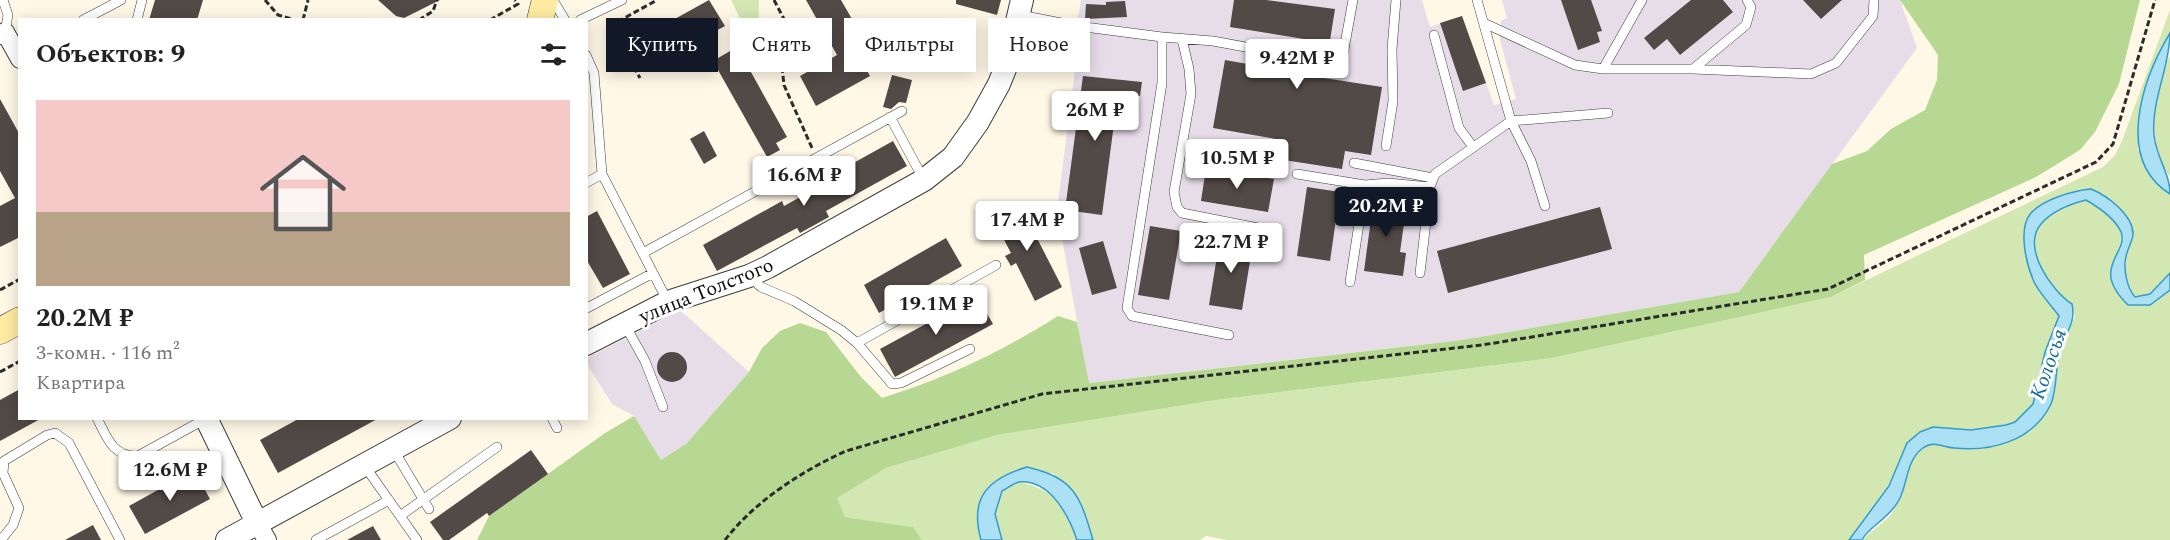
<!DOCTYPE html>
<html lang="ru">
<head>
<meta charset="utf-8">
<style>
	:root { --surface:#fff; --page:#f2f2f2; --text:#222; --muted:#767676; --accent:#111827 }
	body { margin:0; font-family:Spectral,serif; background:var(--page); color:var(--text); height:100vh; display:flex; flex-direction:column; font-size:22px; white-space:nowrap }
	* { box-sizing:border-box; margin:0 }
	p { font-size:20px; color:var(--muted) }
	.icon { flex:none; width:33px; height:33px; fill:none; stroke:currentColor; stroke-width:2; stroke-linecap:round; stroke-linejoin:round }
	.map { position:relative; flex:1; overflow:hidden }
	.drawer { position:absolute; left:18px; top:18px; width:570px; height:402px; display:flex; flex-direction:column; background:var(--surface); border-radius:0px; box-shadow:0 3px 15px #0003 }
	.drawer>* { flex:none }
	.banner { position:absolute; left:606px; top:18px; width:570px; height:54px; display:flex; gap:12px }
	.price { position:absolute; translate:-50% -51px; padding:0 14px; border-radius:6px; background:#fff; color:#222; font-size:20px; line-height:39px; filter:drop-shadow(0 2px 3px #0008) }
	.price::after { content:''; position:absolute; left:50%; top:36px; width:18px; height:14px; margin-left:-9px; background:inherit; clip-path:polygon(0 0,100% 0,50% 100%) }
	.price.selected { background:var(--accent); color:#fff }
	ul { padding:0; list-style:none }
	li { display:grid; align-content:center; gap:12px; height:318px; padding:0 18px }
	li span { display:grid; place-items:center; height:186px; border-radius:0px; color:#555 }
	li>.icon { margin-inline-start:auto }
	span .icon { width:108px; height:108px; fill:#fffc; stroke-width:1 }
	li b { font-size:26px }
	h2 { display:flex; justify-content:space-between; align-items:center; height:72px; padding:0 18px; font-size:26px }
	.chip { padding:0 21px; border-radius:0px; background:var(--surface); box-shadow:0 3px 15px #0003; font-size:21px; line-height:54px }
	.chip.selected { background:var(--accent); color:#fff }
	.map>svg:first-child { display:block }
	.industrial { fill:#e7dde9 }
	.green { fill:#d2e7b2 }
	.forest { fill:#b7d892 }
	.water { fill:#ace0f5; stroke:#349ccb; stroke-width:1.5 }
	.building { fill:#524a46 }
	.lines { fill:none; stroke-linecap:round; stroke-linejoin:round }
	.service-casing { stroke:#3d3d3d; stroke-width:10 }
	.minor-casing { stroke:#3d3d3d; stroke-width:20 }
	.tertiary-casing { stroke:#3d3d3d; stroke-width:24 }
	.secondary-casing { stroke:#2c2c2c; stroke-width:27 }
	.path { stroke:#2c2c2c; stroke-width:3; stroke-dasharray:6 3; stroke-linecap:butt }
	.service { stroke:#fff; stroke-width:9 }
	.minor { stroke:#fff; stroke-width:18 }
	.tertiary { stroke:#fff; stroke-width:22 }
	.secondary { stroke:#ffeca2; stroke-width:26 }
	.labels { text-anchor:middle; stroke-width:6; stroke-linejoin:round; paint-order:stroke }
	.street-label { font-size:20px; fill:#0a0a0a; stroke:#fff }
	.water-label { font-size:21px; font-style:italic; fill:#166b99; stroke:#fff }
</style>
</head>
<body>
<div class="map">
<svg width="2170" height="540" viewBox="0 0 2170 540">
	<rect width="100%" height="100%" fill="#fff8e7"/>
	<!-- industrial -->
	<path class="industrial" d="M 1081,0 L 1422,0 L 1430,27 L 1462,16 L 1494,105 L 1516,99 L 1500,40 L 1501,21 L 1507,18 L 1502,0 L 1900,0 L 1917,48 L 1739,292 L 1462,340 L 1088,383 L 1057,210 L 1079,39 L 1075,38 Z
		M 680,310 L 749,372 L 687,443 L 661,460 L 634,416 L 612,404 L 587,364 L 587,358 Z"/>
	<!-- green -->
	<path class="green" d="M 731,0 L 759,0 L 758,55 Z
		M 2170,10 L 2170,33 L 2160,49 L 2138,149 L 2151,177 L 2170,194 L 2170,273 L 2149,294 L 2135,297 C 2120,279 2126,255 2133,235 L 2103,193 L 2030,214 L 2035,283 L 2059,316 L 2045,352 L 2034,404 L 2015,422 L 2006,425 L 1971,430 L 1933,427 L 1907,443 L 1889,486 L 1849,540 L 1227,540 L 1206,536 L 1200,540 L 1093,540 L 1086,516 L 1053,473 L 988,486 C 977,509 974,515 981,540 L 922,540 L 913,527 L 845,517 L 836,498 L 886,468 L 997,435 L 1216,400 L 1552,358 L 1831,297 L 2103,167 L 2115,155 L 2122,141 Z
		M 2170,55 L 2170,177 C 2146,145 2152,88 2170,55 Z
		M 2086,200 C 2097,207 2123,223 2121,239 C 2120,248 2114,259 2111,267 L 2128,305 L 2170,290 L 2170,540 L 1862,540 L 1890,516 L 1900,498 L 1912,460 L 1924,447 L 1937,443 L 1952,448 L 2030,432 L 2051,404 L 2060,347 L 2075,317 L 2072,304 C 2052,291 2021,248 2041,224 C 2052,211 2070,204 2086,200 Z
		M 1018,482 C 1053,488 1066,507 1077,540 L 1002,540 L 995,514 L 1002,491 Z"/>
	<!-- forest -->
	<path class="forest" d="M 1900,0 L 2140,0 L 2119,84 L 2095,132 L 2080,150 L 2036,177 L 1864,255 L 1865,280 L 1831,297 L 1552,358 L 1216,400 L 997,435 L 886,468 L 837,498 L 845,517 L 913,527 L 922,540 L 477,540 L 489,516 L 605,433 L 634,416 L 661,460 L 687,443 L 749,372 L 762,348 L 780,331 L 800,323 L 826,332 L 861,377 L 882,398 C 949,377 999,353 1058,316 L 1077,322 L 1089,383 L 1462,340 L 1739,292 L 1832,164 L 1867,151 L 1891,129 L 1925,110 L 1937,80 L 1938,55 Z"/>
	<!-- water -->
	<path class="water" d="M 2170,33 C 2170,67 2151,100 2154,135 C 2156,157 2170,173 2170,194 C 2114,159 2143,78 2170,33 Z
		M 2091,189 C 2106,195 2134,215 2133,235 C 2132,242 2127,250 2126,257 C 2123,269 2127,288 2135,297 L 2150,294 L 2170,273 L 2170,290 L 2150,305 L 2128,305 C 2089,267 2129,254 2121,232 C 2115,218 2098,207 2086,200 C 2070,204 2052,211 2041,224 C 2021,248 2052,291 2072,304 C 2077,326 2061,337 2058,359 C 2056,373 2056,392 2051,404 C 2033,441 1991,452 1954,448 C 1942,447 1934,440 1923,448 C 1906,460 1908,483 1899,500 C 1889,519 1868,527 1862,540 L 1849,540 L 1889,486 L 1907,443 L 1920,432 L 1933,427 L 1971,430 L 2006,425 L 2015,422 L 2033,404 L 2045,352 L 2059,316 C 2051,305 2040,294 2034,282 C 2027,266 2017,229 2031,213 C 2044,199 2072,191 2091,189 Z
		M 1027,467 C 1074,478 1080,495 1093,540 L 1077,540 C 1069,516 1050,479 1019,482 C 1014,483 1006,489 1002,491 L 995,514 L 1002,540 L 981,540 C 969,497 988,479 1027,467 Z"/>
	<!-- building -->
	<path class="building" d="M 155,0 L 203,0 L 197,20 L 149,20 Z
		M 378,0 L 440,0 L 404,18 L 396,16 Z
		M 709,0 L 725,26 L 641,72 L 626,46 Z
		M 806,0 L 841,0 L 864,40 L 853,46 L 870,76 L 816,106 L 800,76 L 837,55 Z
		M 956,0 L 1001,0 L 997,15 L 956,4 Z
		M 1234,0 L 1266,0 L 1335,9 L 1324,78 L 1382,87 L 1371,155 L 1345,151 L 1342,169 L 1284,160 L 1287,141 L 1213,128 L 1225,60 L 1298,73 L 1304,39 L 1230,27 Z
		M 1561,0 L 1591,0 L 1602,31 L 1597,32 L 1600,42 L 1578,50 Z
		M 1691,0 L 1723,0 L 1733,12 L 1680,55 L 1667,39 L 1654,50 L 1644,38 Z
		M 1803,0 L 1842,0 L 1821,19 Z
		M 1125,1 L 1127,17 L 1085,19 L 1086,4 L 1106,5 L 1106,2 Z
		M 1462,16 L 1486,83 L 1463,91 L 1440,23 Z
		M 737,47 L 787,137 L 776,143 L 780,150 L 767,157 L 713,61 Z
		M 892,75 L 912,80 L 906,103 L 899,102 L 891,109 L 883,107 Z
		M 1083,76 L 1142,82 L 1140,96 L 1118,93 L 1102,215 L 1065,210 Z
		M 0,99 L 20,135 L 20,237 L 0,247 L 0,206 L 15,198 L 0,171 Z
		M 704,131 L 717,156 L 704,164 L 690,139 Z
		M 893,141 L 907,166 L 826,211 L 829,217 L 800,233 L 797,228 L 717,271 L 703,245 L 782,201 L 784,206 L 813,190 L 812,186 Z
		M 1206,168 L 1274,179 L 1268,212 L 1201,201 Z
		M 1307,187 L 1340,192 L 1330,261 L 1297,256 Z
		M 1374,197 L 1407,202 L 1400,252 L 1406,253 L 1403,276 L 1364,271 Z
		M 1019,203 L 1062,287 L 1035,301 L 1016,263 L 1011,266 L 1005,256 L 1011,253 L 992,217 Z
		M 1600,207 L 1612,249 L 1448,293 L 1437,251 Z
		M 597,211 L 630,274 L 603,288 L 586,259 L 586,217 Z
		M 1150,226 L 1181,231 L 1169,300 L 1138,295 Z
		M 946,238 L 962,266 L 879,313 L 864,285 Z
		M 1220,238 L 1253,243 L 1242,310 L 1209,305 Z
		M 1103,241 L 1117,288 L 1092,295 L 1079,248 Z
		M 977,296 L 993,324 L 895,377 L 880,349 Z
		M657 367a15 15 0 1 1 30 0a15 15 0 1 1-30 0Z
		M 20,389 L 20,418 L 42,418 L 0,441 L 0,400 Z
		M 300,418 L 379,418 L 278,473 L 260,440 Z
		M 531,450 L 548,474 L 489,516 L 487,513 L 449,540 L 443,540 L 430,522 Z
		M 194,470 L 210,499 L 145,534 L 129,506 Z
		M 93,525 L 101,540 L 65,540 Z
		M 373,526 L 381,540 L 347,540 Z"/>
	<g class="lines">
		<!-- service casing -->
		<g class="service-casing">
			<path id="service" d="M 3,0 L 8,15 L 5,32
				M 553,0 L 565,20
				M 1020,15 L 1077,26 L 1162,37 L 1162,83 L 1127,308 L 1132,316 L 1229,335
				M 83,20 L 121,0
				M 137,20 L 142,0
				M 580,20 L 622,0
				M 1484,23 L 1575,65 L 1603,69 L 1693,69 L 1746,25 L 1751,7 L 1747,0
				M 1434,35 L 1459,128 L 1473,147
				M 1162,37 L 1213,41 L 1283,54
				M 1182,39 L 1189,69 L 1191,94 L 1174,192 L 1177,207 L 1182,213 L 1258,228
				M 586,55 L 594,73 L 602,174 L 668,302
				M 1603,69 L 1642,0
				M 1693,69 L 1811,74 L 1836,63 L 1873,16 L 1874,0
				M 1340,71 L 1353,0
				M 890,117 L 924,180
				M 1183,144 L 1264,158
				M 1386,146 L 1393,101 L 1392,49 L 1396,0
				M 1354,163 L 1433,178
				M 1297,174 L 1365,185 L 1388,183 L 1430,187
				M 586,183 L 602,174
				M 1545,206 L 1531,161 L 1511,121 L 1608,113
				M 643,253 L 902,111
				M 1420,273 L 1430,187 L 1435,174 L 1511,121 L 1477,0
				M 750,277 L 761,287 L 794,301 L 841,330 L 857,343 L 892,384 L 901,383 L 970,349
				M 1350,282 L 1365,185
				M 587,308 L 653,273
				M 625,325 L 645,361 L 663,407
				M 857,343 L 996,265
				M 97,418 C 107,438 113,457 138,456 L 207,418
				M 552,418 L 557,428
				M 393,449 L 429,509
				M 364,465 L 417,540
				M 400,516 L 497,447
				M 1,540 L 13,525 L 19,508 L 3,473 L 4,461 L 47,435 L 55,433 L 69,443 L 120,540
				M 316,540 L 389,500"/>
		</g>
		<!-- minor casing -->
		<g class="minor-casing">
			<path id="minor" d="M 0,35 L 5,32 L 20,59
				M 257,523 L 267,540"/>
		</g>
		<!-- tertiary casing -->
		<g class="tertiary-casing">
			<path id="tertiary" d="M 586,344 L 668,302 L 749,276 L 768,267 L 924,180 L 953,157 L 978,122 L 999,84 L 1007,64 L 1022,0
				M 206,418 L 257,523
				M 227,540 L 450,418"/>
		</g>
		<!-- secondary casing -->
		<g class="secondary-casing">
			<path id="secondary" d="M 540,20 L 545,0
				M 0,331 L 20,320"/>
		</g>
		<!-- path -->
		<path class="path" d="M 265,0 L 278,15 L 295,20
			M 774,0 L 785,21
			M 303,20 L 308,0
			M 419,20 L 433,11 L 437,0
			M 490,20 L 518,4 L 515,0
			M 607,20 L 640,78
			M770 41a20 20 0 1 1 40 0a20 20 0 1 1-40 0Z
			M 610,26 L 657,0
			M 781,58 L 784,85 L 812,148
			M 0,290 L 20,279
			M 0,372 L 20,361
			M 725,540 C 755,501 802,471 846,451 L 1042,394 L 1482,345 L 1828,289 L 2096,162 L 2113,144 L 2155,0"/>
		<!-- service -->
		<use href="#service" class="service"/>
		<!-- minor -->
		<use href="#minor" class="minor"/>
		<!-- tertiary -->
		<use href="#tertiary" class="tertiary"/>
		<!-- secondary -->
		<use href="#secondary" class="secondary"/>
	</g>
	<g class="labels">
		<!-- street labels -->
		<g class="street-label">
			<text transform="translate(706 290) rotate(-22)" y="7">улица Толстого</text>
		</g>
		<!-- water labels -->
		<g class="water-label">
			<text transform="translate(2048 364) rotate(-71)" y="7">Колосья</text>
		</g>
	</g>
</svg>
<b class="price" style="left:1297px;top:90px">9.42M ₽</b>
<b class="price" style="left:1095px;top:142px">26M ₽</b>
<b class="price" style="left:1237px;top:190px">10.5M ₽</b>
<b class="price" style="left:804px;top:207px">16.6M ₽</b>
<b class="price selected" style="left:1386px;top:238px">20.2M ₽</b>
<b class="price" style="left:1027px;top:252px">17.4M ₽</b>
<b class="price" style="left:1231px;top:274px">22.7M ₽</b>
<b class="price" style="left:936px;top:336px">19.1M ₽</b>
<b class="price" style="left:170px;top:502px">12.6M ₽</b>
<div class="banner">
<a class="chip selected">Купить</a>
<a class="chip">Снять</a>
<a class="chip">Фильтры</a>
<a class="chip">Новое</a>
</div>
<section class="drawer">
<h2>Объектов: 9<svg class="icon" aria-label="filters" viewBox="0 0 24 24"><path d="M4 7h16M4 17h16"/><circle cx="9" cy="7" r="2"/><circle cx="15" cy="17" r="2"/></svg></h2>
<ul>
<li><span style="background:linear-gradient(#f6c9c9 60%,#b9a48a 0)"><svg class="icon" aria-label="home" viewBox="0 0 24 24"><path d="M3 11l9-7 9 7M6 9v11h12V9"/></svg></span><div><b>20.2M ₽</b><p>3-комн. · 116 m²</p><p>Квартира</p></div></li>
</ul>
</section>
</div>
</body>
</html>
